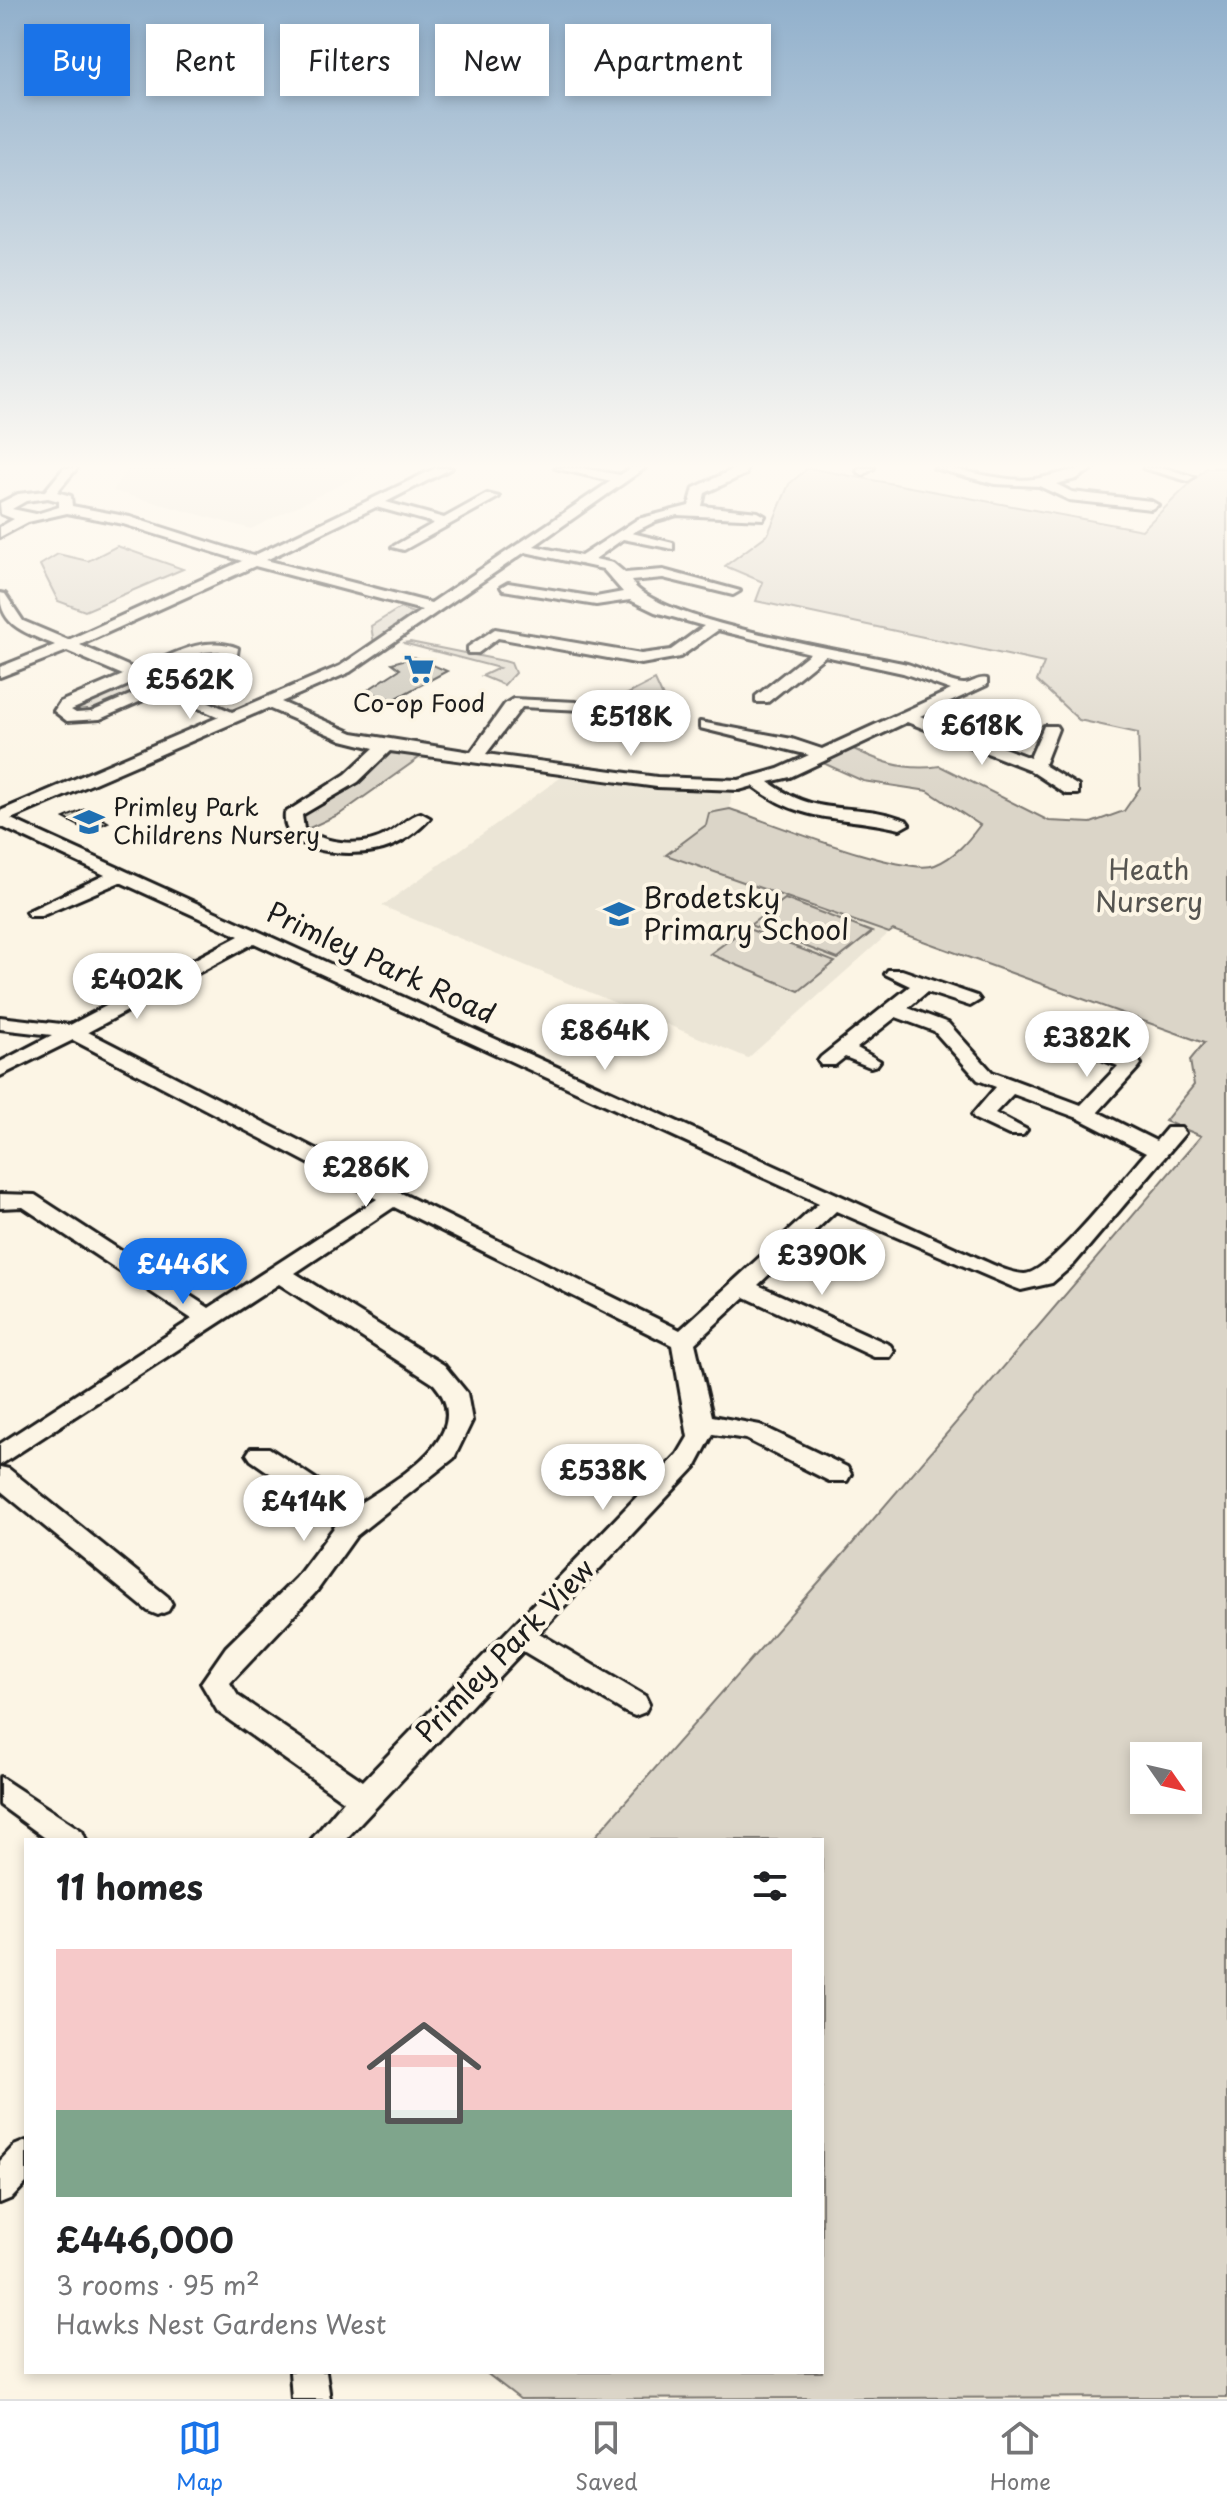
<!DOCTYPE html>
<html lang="en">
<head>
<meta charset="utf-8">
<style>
	:root { --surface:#fff; --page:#f2f2f2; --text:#202124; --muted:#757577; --line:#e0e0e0; --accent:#1a73e8 }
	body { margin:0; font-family:"Playpen Sans",sans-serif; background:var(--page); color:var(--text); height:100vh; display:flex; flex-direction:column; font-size:30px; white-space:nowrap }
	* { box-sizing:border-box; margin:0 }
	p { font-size:26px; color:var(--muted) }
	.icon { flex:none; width:44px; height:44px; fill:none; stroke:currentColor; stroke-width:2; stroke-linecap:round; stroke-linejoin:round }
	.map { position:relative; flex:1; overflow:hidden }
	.sheet { position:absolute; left:24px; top:1838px; width:800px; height:536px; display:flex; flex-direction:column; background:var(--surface); border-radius:0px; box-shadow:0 4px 12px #0003 }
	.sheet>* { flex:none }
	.hud { position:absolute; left:24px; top:24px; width:800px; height:72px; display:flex; gap:16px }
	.needle { width:52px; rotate:124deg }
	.buttons { position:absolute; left:1130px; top:1742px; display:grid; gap:16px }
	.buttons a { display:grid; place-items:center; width:72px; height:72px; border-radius:0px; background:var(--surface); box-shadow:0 4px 12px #0003; font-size:40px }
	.price { position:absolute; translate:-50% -68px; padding:0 18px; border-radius:28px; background:#fff; color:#222; font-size:26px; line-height:52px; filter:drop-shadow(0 2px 4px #0008) }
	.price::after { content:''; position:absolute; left:50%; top:48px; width:24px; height:18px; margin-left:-12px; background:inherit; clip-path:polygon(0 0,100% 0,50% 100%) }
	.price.current { background:var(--accent); color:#fff }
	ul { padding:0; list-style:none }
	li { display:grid; align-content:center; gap:16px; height:424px; padding:0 32px }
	li span { display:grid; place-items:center; height:248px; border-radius:0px; color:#555 }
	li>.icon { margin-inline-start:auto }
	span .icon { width:144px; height:144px; fill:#fffc; stroke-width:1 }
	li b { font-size:34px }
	h2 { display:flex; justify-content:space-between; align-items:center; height:96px; padding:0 32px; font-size:34px }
	.pill { padding:0 28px; border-radius:0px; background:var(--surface); box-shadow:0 4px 12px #0003; font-size:28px; line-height:72px }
	.pill.current { background:var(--accent); color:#fff }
	.tabs { display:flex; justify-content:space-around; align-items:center; height:112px; border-top:2px solid var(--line); background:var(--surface); font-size:22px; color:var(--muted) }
	.tabs a { display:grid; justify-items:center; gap:4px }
	.tabs .current { color:var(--accent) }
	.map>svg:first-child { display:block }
	.built { fill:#ebe5d6 }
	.green { fill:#dbd5c8; stroke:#7c7872; stroke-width:2; fill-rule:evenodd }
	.building { fill:#c4c0b3; stroke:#1c1c1c; stroke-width:2 }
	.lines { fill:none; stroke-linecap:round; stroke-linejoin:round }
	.minor-casing { stroke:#1c1c1c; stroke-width:6 }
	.minor { fill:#fcf5e5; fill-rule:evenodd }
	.labels { text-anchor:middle; stroke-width:8; stroke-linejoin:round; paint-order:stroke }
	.far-poi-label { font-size:24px; fill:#1c1c1c; stroke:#fcf5e5 }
	.park-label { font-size:28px; fill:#555450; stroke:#fcf5e5 }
	.poi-label { font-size:28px; fill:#1c1c1c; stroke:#fcf5e5; text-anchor:start }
	.street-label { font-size:28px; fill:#1c1c1c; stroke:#fcf5e5 }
</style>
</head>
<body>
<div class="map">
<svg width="1227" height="2399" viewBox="0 0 1227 2399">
	<rect width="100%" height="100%" fill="#fcf5e5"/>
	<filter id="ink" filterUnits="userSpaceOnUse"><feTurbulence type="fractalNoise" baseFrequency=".0125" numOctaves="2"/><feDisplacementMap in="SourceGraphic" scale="16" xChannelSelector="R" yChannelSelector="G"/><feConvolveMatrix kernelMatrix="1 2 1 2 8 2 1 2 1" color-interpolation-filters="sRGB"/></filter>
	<g filter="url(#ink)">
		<!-- built -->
		<path class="built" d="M 126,468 L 374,468 L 251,529 L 113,491 Z
			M 571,770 L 732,785 L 730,809 L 709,813 L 706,825 L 667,855 L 889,933 L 748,1058 L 382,906 Z"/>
		<!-- green -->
		<path class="green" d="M 808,468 L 1142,530 L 1206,468 L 1227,468 L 1227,2397 L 520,2399 L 485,2372 L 822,2372 L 822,1840 L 592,1840 L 847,1550 L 1201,1136 L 1165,1121 L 1194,1085 L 1190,1060 L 1204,1043 L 893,930 L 889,933 L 666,855 L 706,825 L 709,813 L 730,809 C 767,821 904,877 935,865 C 955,857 968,841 980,825 L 928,791 L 863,781 L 812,758 L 843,744 C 876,760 902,772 940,766 L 1049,821 L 1091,823 L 1124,811 L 1140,788 L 1138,733 L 1079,720 L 1037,681 L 1044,663 L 756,601 L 763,582 L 725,566 L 768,534 L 789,484 ZM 1144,1756 L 1188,1756 L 1188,1800 L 1144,1800 Z
			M 117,546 L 183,569 L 85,611 L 58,601 L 40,565 L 58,554 L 88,561 Z
			M 400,608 L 416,614 L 374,644 L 371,626 Z
			M 410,642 L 504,661 L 511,663 L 515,673 L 504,685 L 482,676 L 499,668 L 403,643 Z
			M 219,648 L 228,654 L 82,716 L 68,709 L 205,649 Z
			M 655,680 L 666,704 L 658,709 L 612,702 Z
			M 397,751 L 423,755 L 340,814 L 303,831 L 300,818 L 304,811 L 354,783 L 387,754 Z
			M 785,899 L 872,932 L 838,959 L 750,925 Z
			M 746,928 L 835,962 L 799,991 L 710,954 Z"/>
		<!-- building -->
		<path class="building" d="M 414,657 L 447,671 L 393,700 L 366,691 L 400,669 L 392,663 Z
			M 85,809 L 100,817 L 108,822 L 88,831 L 64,818 Z"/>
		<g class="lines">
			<!-- minor casing -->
			<g class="minor-casing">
				<path id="minor" d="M 64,468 L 77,468 L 57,492 L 71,496 L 72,506 L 130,517 L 253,556 L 436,468 L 452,468 L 386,502 L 444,518 L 487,494 L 499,497 L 404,550 L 392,547 L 434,523 L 376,507 L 266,560 L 431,603 L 611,481 L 555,468 L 581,468 L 620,475 L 631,468 L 645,468 L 534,546 L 581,556 L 638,519 L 689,506 L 694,488 L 736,468 L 746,468 L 746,474 L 705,493 L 702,506 L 758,512 L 765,516 L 763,519 L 677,515 L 656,521 L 632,533 L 673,543 L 673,549 L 623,539 L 595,559 L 613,563 L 625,573 L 663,570 L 740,591 L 733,595 L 663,578 L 631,581 C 655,622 855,652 907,664 C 922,668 952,685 965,684 C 974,683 977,677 987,679 L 987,685 L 920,716 L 1030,758 L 1044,726 L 1056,726 L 1058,729 L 1044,765 L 1078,786 L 1078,794 L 1066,794 L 1028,769 L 907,722 L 790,777 L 769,782 C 820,820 853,800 906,820 L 909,824 L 900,829 C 843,815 804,825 753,786 L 739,790 L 657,787 L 390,751 L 358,782 L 302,815 L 304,829 C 328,845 364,848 389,833 C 400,827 409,816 421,813 L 430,818 C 418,832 400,844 383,849 C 354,857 280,856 285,813 L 346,774 L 374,748 L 342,740 L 268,708 L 11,819 L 960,1250 C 978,1257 1005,1273 1024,1274 C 1049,1275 1126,1175 1146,1153 L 1078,1118 L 1013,1094 L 995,1113 L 1027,1130 L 1023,1135 L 1009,1135 L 975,1119 L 972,1115 L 996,1087 L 978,1080 L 934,1031 L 896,1017 L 857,1048 L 880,1061 L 877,1065 L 870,1067 L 845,1057 L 835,1065 L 821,1065 L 818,1061 L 821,1057 L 910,986 L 885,974 L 888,970 L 902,970 L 977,996 L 980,1000 L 970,1006 L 927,992 L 908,1008 L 948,1023 L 992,1072 L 1081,1105 L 1118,1066 L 1077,1049 L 1074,1045 L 1077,1041 L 1091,1041 L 1138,1060 L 1141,1064 L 1138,1068 L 1098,1112 L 1156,1141 L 1167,1128 L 1181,1128 L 1185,1133 L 1074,1264 L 1052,1283 L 1021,1290 L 1013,1287 L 836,1211 L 758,1285 L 890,1345 L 894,1351 L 890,1357 L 874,1357 L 745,1297 L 695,1343 L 712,1416 L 760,1425 L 847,1467 L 851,1474 L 847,1481 L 829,1481 L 746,1439 L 713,1434 L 696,1466 L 539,1633 L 645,1696 L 649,1704 L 645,1712 L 635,1716 L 625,1712 L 523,1651 L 345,1840 L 311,1840 L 344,1801 L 218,1712 L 201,1683 L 226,1647 L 296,1578 L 339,1521 L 251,1460 L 247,1454 L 251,1448 L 269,1448 L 356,1506 C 392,1481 480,1437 434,1384 L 279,1284 L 0,1465 L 0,1444 L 192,1319 L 23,1207 L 0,1208 L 0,1194 L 35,1195 L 209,1308 L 377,1199 L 73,1040 L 0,1076 L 0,1062 L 52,1035 L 0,1029 L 0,1017 L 70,1025 L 239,936 L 120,882 L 41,916 L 29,916 L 26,912 L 105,875 L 0,826 L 0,811 L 219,717 L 162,692 L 100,719 L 67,721 L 54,711 L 60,702 L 123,675 L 67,651 L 0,677 L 0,667 L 55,645 C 27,633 0,627 0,593 L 5,594 L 23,621 L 68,640 L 242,561 L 123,524 L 67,513 L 28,522 L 0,537 L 0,527 L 14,519 L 1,514 L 0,503 L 18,494 L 45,491 ZM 48,498 L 59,501 L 59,507 L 36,514 L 12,509 L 26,501 ZM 525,552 L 603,569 L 623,592 L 596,597 L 508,583 L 501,587 L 503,590 L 596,605 L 630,600 L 655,612 L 704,626 L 671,650 L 641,654 L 495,629 L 468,647 L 468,653 L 478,653 L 498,638 L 641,664 L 680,657 L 718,630 L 810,653 L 756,696 L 756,702 L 768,702 L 825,656 L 903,673 L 951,690 L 822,749 L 792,739 L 700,722 L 700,728 L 809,755 L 778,769 L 739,780 L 657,777 L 486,754 L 522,707 L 582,710 L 582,704 L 576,702 L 513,699 L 505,704 L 471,752 L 353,733 L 281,702 L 350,672 ZM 255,566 L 422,610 L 340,666 L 232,712 L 175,687 L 236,660 L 238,648 C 203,634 170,656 137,670 L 80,645 ZM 219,651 L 224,654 L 91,712 L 76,713 L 71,710 L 204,652 ZM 254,943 L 819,1203 L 680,1330 L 401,1193 L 88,1032 ZM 394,1207 L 672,1345 L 688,1437 L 678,1454 L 363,1781 L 238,1696 L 230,1683 L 316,1592 L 356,1536 L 454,1458 L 472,1421 L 467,1393 L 444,1365 L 295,1273 Z
					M 859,468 L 874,468 L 863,475 L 857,471 Z
					M 934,468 C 967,468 1000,483 1034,479 C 1054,476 1074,468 1094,468 L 1076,479 L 1056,484 L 1072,492 L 1151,501 L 1158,505 L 1151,509 L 1069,500 L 1039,486 L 995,484 Z
					M 1143,468 L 1165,468 L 1194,477 L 1188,481 Z
					M 0,1467 L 9,1469 L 168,1597 L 172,1604 L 168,1611 L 158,1615 L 148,1611 L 0,1490 Z
					M 0,1777 L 82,1831 L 86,1840 L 48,1840 L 0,1805 Z
					M 26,2141 L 26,2183 L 12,2198 L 0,2203 L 0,2161 L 14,2146 Z
					M 290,2372 L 326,2372 L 330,2399 L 292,2399 Z"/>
			</g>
			<!-- minor -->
			<use href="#minor" class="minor"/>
		</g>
	</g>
	<!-- sky -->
	<linearGradient id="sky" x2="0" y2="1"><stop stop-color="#91b0cc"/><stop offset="0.58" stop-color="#fefaf3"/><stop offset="1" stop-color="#fefaf3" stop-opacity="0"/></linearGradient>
	<rect width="1227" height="804" fill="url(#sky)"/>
	<!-- icons -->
	<defs>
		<g id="supermarket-bare" transform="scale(2.4)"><path d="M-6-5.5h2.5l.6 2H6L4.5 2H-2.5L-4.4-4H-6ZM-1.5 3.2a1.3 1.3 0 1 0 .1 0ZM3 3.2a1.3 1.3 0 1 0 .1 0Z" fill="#1f6fb2" stroke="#fcf5e5" stroke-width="2.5" paint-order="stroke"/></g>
		<g id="school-bare" transform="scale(2.4)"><path d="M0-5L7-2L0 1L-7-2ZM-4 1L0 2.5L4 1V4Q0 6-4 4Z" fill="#1f6fb2" stroke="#fcf5e5" stroke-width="2.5" paint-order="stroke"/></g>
	</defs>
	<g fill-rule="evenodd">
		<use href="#supermarket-bare" x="419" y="669"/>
		<use href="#school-bare" x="89" y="822"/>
		<use href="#school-bare" x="619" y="914"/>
	</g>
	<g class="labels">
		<!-- far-poi labels -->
		<g class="far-poi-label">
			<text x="419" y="712">Co-op Food</text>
			<text x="113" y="816" text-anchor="start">Primley Park<tspan x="113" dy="28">Childrens Nursery</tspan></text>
		</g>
		<!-- park labels -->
		<g class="park-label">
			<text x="1149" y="880">Heath<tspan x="1149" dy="32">Nursery</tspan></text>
		</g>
		<!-- poi labels -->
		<g class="poi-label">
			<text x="643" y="908">Brodetsky<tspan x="643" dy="32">Primary School</tspan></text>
		</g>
		<!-- street labels -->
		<g class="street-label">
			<text transform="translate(381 963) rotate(25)" y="10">Primley Park Road</text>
			<text transform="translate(505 1651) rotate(-46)" y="10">Primley Park View</text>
		</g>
	</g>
</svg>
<div class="buttons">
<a><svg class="needle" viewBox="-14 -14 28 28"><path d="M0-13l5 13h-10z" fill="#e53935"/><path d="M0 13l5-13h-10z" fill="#757577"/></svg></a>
</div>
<b class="price" style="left:190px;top:721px">£562K</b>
<b class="price" style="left:631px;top:758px">£518K</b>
<b class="price" style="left:982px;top:767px">£618K</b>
<b class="price" style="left:137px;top:1021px">£402K</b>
<b class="price" style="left:605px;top:1072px">£864K</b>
<b class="price" style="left:1087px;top:1079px">£382K</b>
<b class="price" style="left:366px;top:1209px">£286K</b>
<b class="price" style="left:822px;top:1297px">£390K</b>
<b class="price current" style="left:183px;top:1306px">£446K</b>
<b class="price" style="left:603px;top:1512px">£538K</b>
<b class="price" style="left:304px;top:1543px">£414K</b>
<div class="hud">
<a class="pill current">Buy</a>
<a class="pill">Rent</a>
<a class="pill">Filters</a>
<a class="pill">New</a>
<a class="pill">Apartment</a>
</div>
<section class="sheet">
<h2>11 homes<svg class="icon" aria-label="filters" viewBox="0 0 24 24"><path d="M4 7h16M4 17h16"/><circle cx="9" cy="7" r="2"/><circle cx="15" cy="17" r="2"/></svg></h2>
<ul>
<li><span style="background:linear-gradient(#f6c9c9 65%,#7fa58c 0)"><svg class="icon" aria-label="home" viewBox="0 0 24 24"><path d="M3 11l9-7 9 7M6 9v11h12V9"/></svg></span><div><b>£446,000</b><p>3 rooms · 95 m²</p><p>Hawks Nest Gardens West</p></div></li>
</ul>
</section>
</div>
<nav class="tabs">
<a class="current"><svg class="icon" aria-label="map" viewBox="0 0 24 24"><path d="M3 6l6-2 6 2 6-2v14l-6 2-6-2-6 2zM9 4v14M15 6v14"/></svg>Map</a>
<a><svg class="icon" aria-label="saved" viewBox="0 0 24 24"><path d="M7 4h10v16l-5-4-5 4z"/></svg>Saved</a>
<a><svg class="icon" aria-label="home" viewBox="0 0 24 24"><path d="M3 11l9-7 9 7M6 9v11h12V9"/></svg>Home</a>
</nav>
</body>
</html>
